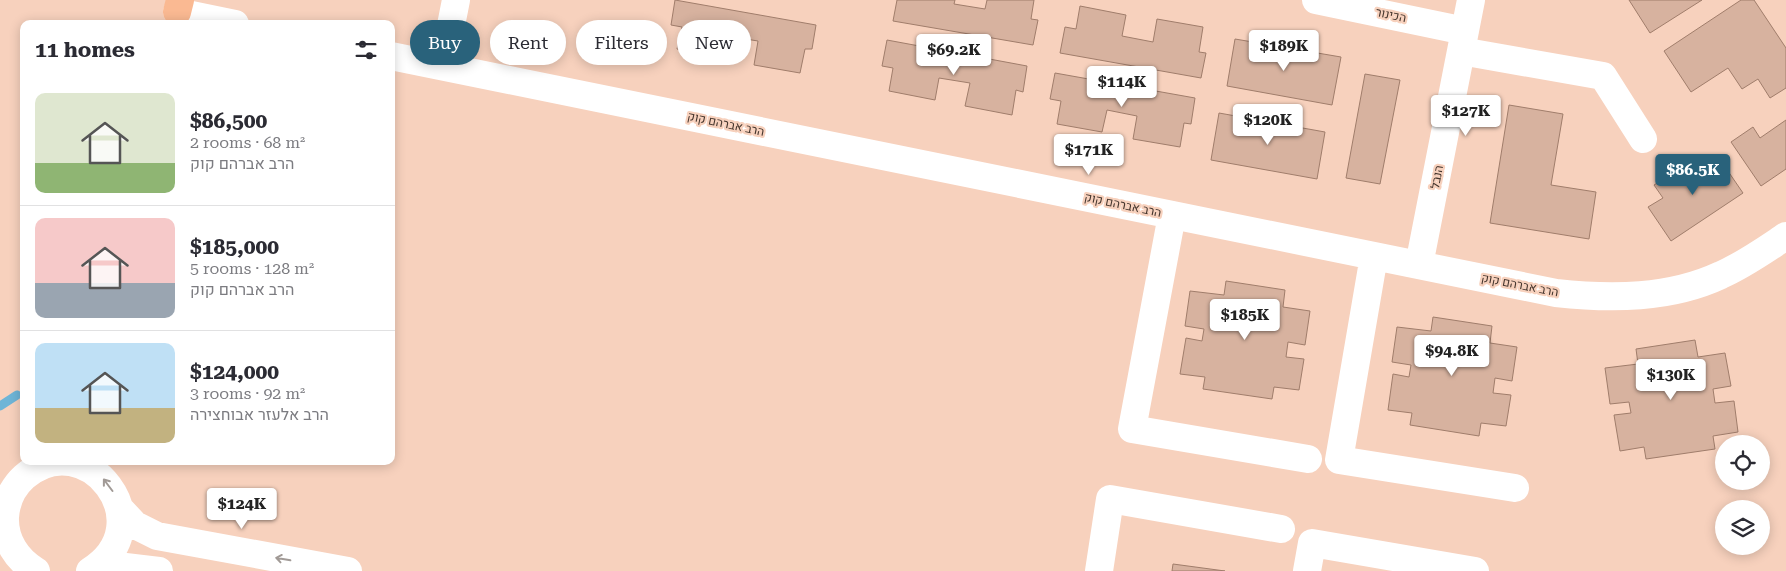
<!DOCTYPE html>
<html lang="en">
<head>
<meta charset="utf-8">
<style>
	:root { --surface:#fff; --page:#f2f2f3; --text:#2b2b33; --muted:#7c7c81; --line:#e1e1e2; --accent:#29627b }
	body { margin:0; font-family:"Roboto Serif",Heebo,serif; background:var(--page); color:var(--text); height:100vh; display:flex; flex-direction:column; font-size:19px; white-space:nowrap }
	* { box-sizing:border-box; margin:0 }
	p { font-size:16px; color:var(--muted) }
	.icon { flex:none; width:28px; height:28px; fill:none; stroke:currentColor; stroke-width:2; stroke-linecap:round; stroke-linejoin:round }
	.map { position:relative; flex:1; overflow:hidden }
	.side { position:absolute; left:20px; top:20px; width:375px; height:445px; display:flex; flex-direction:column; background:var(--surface); border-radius:10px; box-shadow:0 2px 12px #0003 }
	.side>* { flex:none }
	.banner { position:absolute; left:410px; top:20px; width:475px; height:45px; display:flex; gap:10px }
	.fabs { position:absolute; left:1715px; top:435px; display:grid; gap:10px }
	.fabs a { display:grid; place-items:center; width:55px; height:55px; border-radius:50%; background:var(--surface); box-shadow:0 2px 12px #0003; font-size:25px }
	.price { position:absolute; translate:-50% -42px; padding:0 11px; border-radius:5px; background:#fff; color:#222; font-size:16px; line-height:32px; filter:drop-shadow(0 1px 2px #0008) }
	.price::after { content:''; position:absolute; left:50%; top:30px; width:15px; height:11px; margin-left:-8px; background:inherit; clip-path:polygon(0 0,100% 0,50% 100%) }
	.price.on { background:var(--accent); color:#fff }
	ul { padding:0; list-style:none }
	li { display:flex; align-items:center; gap:15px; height:125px; padding:0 15px }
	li+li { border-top:1px solid var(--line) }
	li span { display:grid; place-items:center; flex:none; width:140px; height:100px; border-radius:10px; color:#555 }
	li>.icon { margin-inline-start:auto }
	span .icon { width:60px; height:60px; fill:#fffc; stroke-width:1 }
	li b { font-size:21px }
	h2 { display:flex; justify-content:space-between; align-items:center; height:60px; padding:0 15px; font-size:21px }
	.pill { padding:0 18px; border-radius:22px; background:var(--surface); box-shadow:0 2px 12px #0003; font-size:18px; line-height:45px }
	.pill.on { background:var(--accent); color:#fff }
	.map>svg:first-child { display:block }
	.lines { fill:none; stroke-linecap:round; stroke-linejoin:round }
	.stream { stroke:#6eb5d7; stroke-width:9 }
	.building { fill:#d7b29f; stroke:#a07d6b }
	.minor { stroke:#fff; stroke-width:28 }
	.major { stroke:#fab992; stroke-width:28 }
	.oneway { stroke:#a19a96 }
	.labels { text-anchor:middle; stroke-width:4.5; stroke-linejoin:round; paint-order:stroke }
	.street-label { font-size:12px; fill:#43342c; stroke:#f7d1bd }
</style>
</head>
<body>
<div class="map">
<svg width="1786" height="571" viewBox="0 0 1786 571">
	<rect width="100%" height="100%" fill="#f7d1bd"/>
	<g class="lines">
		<!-- stream -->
		<path class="stream" d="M 0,406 L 17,395"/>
	</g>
	<!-- building -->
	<path class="building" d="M 675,0 L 816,25 L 812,49 L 805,49 L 800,73 L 754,65 L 758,41 L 727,36 L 723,58 L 677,49 L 682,27 L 671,25 Z
		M 897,0 L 955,0 L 954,4 L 985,9 L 987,0 L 1034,0 L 1031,19 L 1038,20 L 1033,45 L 893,21 Z
		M 1629,0 L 1702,0 L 1650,33 Z
		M 1741,0 L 1754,0 L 1786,48 L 1786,88 L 1770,98 L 1758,79 L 1742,89 L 1728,68 L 1691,92 L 1664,51 Z
		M 1080,6 L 1126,15 L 1122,36 L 1153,42 L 1157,19 L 1203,27 L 1199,52 L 1206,53 L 1201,78 L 1060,53 L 1065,27 L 1076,29 Z
		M 1235,39 L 1341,57 L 1332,105 L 1227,86 Z
		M 887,40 L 1027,66 L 1023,92 L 1016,90 L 1012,115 L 965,106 L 970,83 L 939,78 L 935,100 L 889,91 L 893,68 L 882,66 Z
		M 1055,73 L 1195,98 L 1191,124 L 1184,123 L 1180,147 L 1133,139 L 1137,116 L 1107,110 L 1102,132 L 1057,124 L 1061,101 L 1050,99 Z
		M 1365,74 L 1400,80 L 1380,184 L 1346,178 Z
		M 1509,105 L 1563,114 L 1551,185 L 1596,192 L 1589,239 L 1490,223 Z
		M 1219,113 L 1325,132 L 1317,179 L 1211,160 Z
		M 1786,120 L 1786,169 L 1761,186 L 1731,142 L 1753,127 L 1760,138 Z
		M 1719,158 L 1743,193 L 1671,241 L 1648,207 L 1663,198 L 1654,185 L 1695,159 L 1702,170 Z
		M 1226,281 L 1285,290 L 1283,307 L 1310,311 L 1305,345 L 1288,342 L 1286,357 L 1304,359 L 1299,390 L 1274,387 L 1272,399 L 1203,389 L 1205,377 L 1180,374 L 1186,338 L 1202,341 L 1204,329 L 1185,326 L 1190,291 L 1224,295 Z
		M 1433,317 L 1492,326 L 1490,343 L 1517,347 L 1512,381 L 1495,378 L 1493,393 L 1511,395 L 1506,426 L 1481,423 L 1479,436 L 1410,425 L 1412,413 L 1388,410 L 1393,374 L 1409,377 L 1411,365 L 1392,362 L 1397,327 L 1431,331 Z
		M 1695,340 L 1698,357 L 1725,353 L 1731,386 L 1713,389 L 1715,403 L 1734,401 L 1738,432 L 1713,436 L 1715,449 L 1646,459 L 1644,447 L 1620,451 L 1614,415 L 1631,413 L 1629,402 L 1610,404 L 1605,368 L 1638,364 L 1636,349 Z
		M 1173,564 L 1225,571 L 1172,571 Z"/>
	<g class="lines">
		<!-- minor -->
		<path class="minor" d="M 1316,0 L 1465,31
			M 177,12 L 235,24
			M 1461,51 L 1603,76 L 1643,139
			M 391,56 L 1556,293 C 1611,299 1670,299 1721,275 C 1744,265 1765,250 1786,236
			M 443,66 L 456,0
			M 1172,215 L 1132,429 L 1308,459
			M 1374,256 L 1339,460 L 1515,488
			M 1419,265 L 1471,0
			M 120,509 L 135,525 L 157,536 L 348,571
			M 36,571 C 17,560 4,540 5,517 C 6,502 13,487 24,477 C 86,423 165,524 90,571
			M 91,571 L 117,566 L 159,571
			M 1099,571 L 1110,499 L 1281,529
			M 1307,571 L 1312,543 L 1475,571"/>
		<!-- major -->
		<path class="major" d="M 177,12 L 180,0"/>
	</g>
	<!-- one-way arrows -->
	<defs><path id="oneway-shaft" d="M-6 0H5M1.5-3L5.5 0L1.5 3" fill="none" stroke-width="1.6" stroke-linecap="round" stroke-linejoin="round" transform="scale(1.25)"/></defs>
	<g class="oneway">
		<use href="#oneway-shaft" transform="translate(108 485) rotate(-127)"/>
		<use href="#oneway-shaft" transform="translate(283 559) rotate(-170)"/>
	</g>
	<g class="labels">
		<!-- street labels -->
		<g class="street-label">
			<text transform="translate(1391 15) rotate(12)" y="4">הכינור</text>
			<text transform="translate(726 124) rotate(12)" y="4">הרב אברהם קוק</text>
			<text transform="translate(1437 177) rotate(-79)" y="4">הנבל</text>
			<text transform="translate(1123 205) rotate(12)" y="4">הרב אברהם קוק</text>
			<text transform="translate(1520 285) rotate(11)" y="4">הרב אברהם קוק</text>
		</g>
	</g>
</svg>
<div class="fabs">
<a><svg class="icon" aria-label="locate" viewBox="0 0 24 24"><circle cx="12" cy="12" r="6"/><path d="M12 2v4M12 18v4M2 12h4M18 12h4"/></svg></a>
<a><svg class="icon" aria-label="layers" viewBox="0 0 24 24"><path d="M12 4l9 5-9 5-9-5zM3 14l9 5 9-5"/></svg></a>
</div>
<b class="price" style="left:1284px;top:72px">$189K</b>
<b class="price" style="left:954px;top:76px">$69.2K</b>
<b class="price" style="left:1122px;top:108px">$114K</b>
<b class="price" style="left:1466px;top:137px">$127K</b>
<b class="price" style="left:1268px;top:146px">$120K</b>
<b class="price" style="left:1089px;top:176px">$171K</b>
<b class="price on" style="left:1693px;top:196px">$86.5K</b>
<b class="price" style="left:1245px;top:341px">$185K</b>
<b class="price" style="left:1452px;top:377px">$94.8K</b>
<b class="price" style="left:1671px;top:401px">$130K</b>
<b class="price" style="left:242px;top:530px">$124K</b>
<div class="banner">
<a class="pill on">Buy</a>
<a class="pill">Rent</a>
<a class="pill">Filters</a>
<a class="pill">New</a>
</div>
<section class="side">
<h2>11 homes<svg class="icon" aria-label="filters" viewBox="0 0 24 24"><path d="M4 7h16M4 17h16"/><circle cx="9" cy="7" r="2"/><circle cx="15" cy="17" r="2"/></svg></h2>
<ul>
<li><span style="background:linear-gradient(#dfe7d0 70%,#8fb573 0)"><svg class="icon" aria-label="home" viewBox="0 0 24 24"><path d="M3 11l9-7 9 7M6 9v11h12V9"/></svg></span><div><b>$86,500</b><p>2 rooms · 68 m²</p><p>הרב אברהם קוק</p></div></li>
<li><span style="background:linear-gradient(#f6c9c9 65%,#9aa5b1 0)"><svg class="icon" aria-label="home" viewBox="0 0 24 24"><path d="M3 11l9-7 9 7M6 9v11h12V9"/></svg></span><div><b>$185,000</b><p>5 rooms · 128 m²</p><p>הרב אברהם קוק</p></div></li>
<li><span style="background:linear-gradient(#bfe0f5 65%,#c2b280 0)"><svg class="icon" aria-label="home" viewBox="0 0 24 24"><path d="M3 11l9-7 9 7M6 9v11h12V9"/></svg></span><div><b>$124,000</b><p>3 rooms · 92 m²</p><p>הרב אלעזר אבוחצירה</p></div></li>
</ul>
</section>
</div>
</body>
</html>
